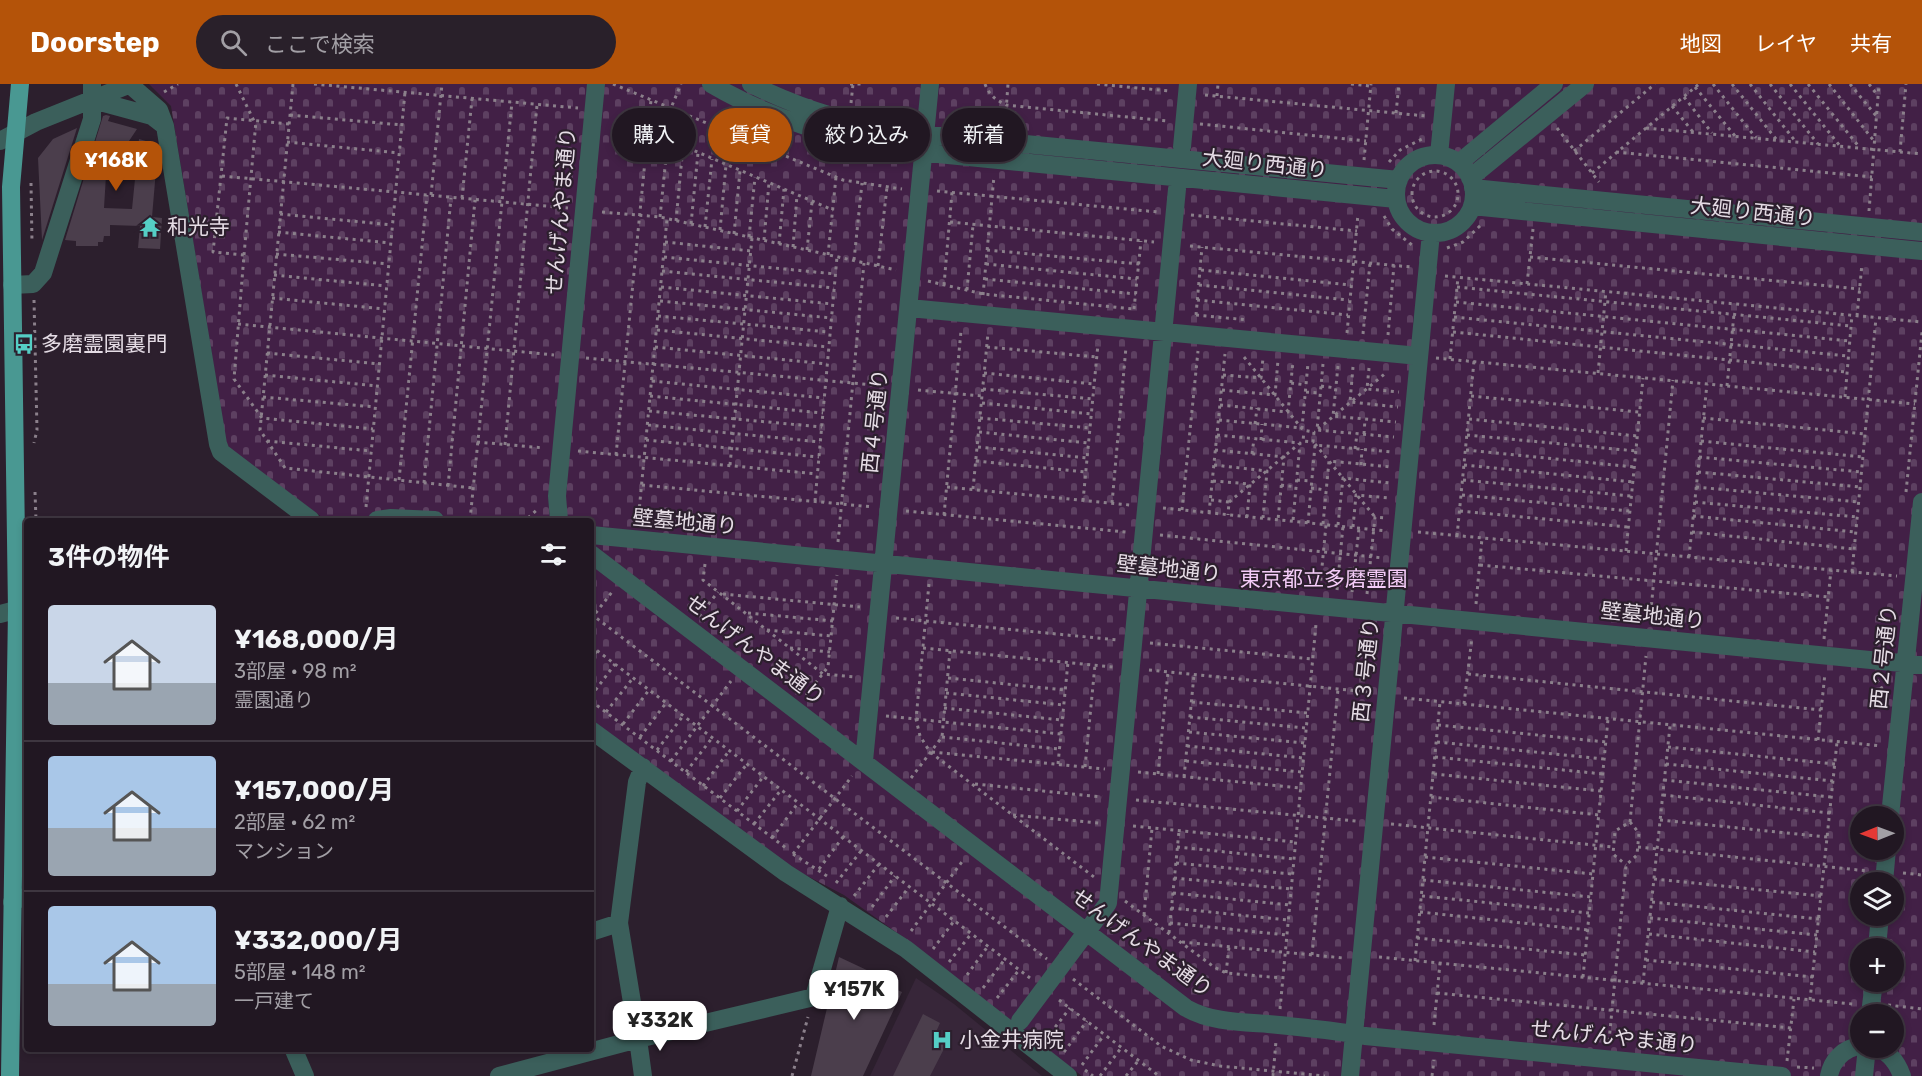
<!DOCTYPE html>
<html lang="ja">
<head>
<meta charset="utf-8">
<style>
	:root { --surface:#211722; --page:#29202a; --text:#f1f3f6; --muted:#a29fa5; --line:#3e3640; --accent:#b45309 }
	body { margin:0; font-family:Rubik,"Noto Sans JP",sans-serif; background:var(--page); color:var(--text); height:100vh; display:flex; flex-direction:column; font-size:22px; white-space:nowrap }
	* { box-sizing:border-box; margin:0 }
	p { font-size:20px; color:var(--muted) }
	.icon { flex:none; width:33px; height:33px; fill:none; stroke:currentColor; stroke-width:2; stroke-linecap:round; stroke-linejoin:round }
	.map { position:relative; flex:1; overflow:hidden }
	.side { position:absolute; left:24px; top:434px; width:570px; height:534px; display:flex; flex-direction:column; background:var(--surface); border-radius:6px; box-shadow:0 3px 9px #0003,0 0 0 2px var(--line) }
	.side>* { flex:none }
	.guide { position:absolute; left:612px; top:24px; width:570px; height:54px; display:flex; gap:12px }
	.needle { width:39px; rotate:269deg }
	.fabs { position:absolute; left:1850px; top:722px; display:grid; gap:12px }
	.fabs a { display:grid; place-items:center; width:54px; height:54px; border-radius:50%; background:var(--surface); box-shadow:0 3px 9px #0003,0 0 0 2px var(--line); font-size:30px }
	.price { position:absolute; translate:-50% -51px; padding:0 14px; border-radius:12px; background:#fff; color:#222; font-size:20px; line-height:39px; filter:drop-shadow(0 2px 3px #0008) }
	.price::after { content:''; position:absolute; left:50%; top:36px; width:18px; height:14px; margin-left:-9px; background:inherit; clip-path:polygon(0 0,100% 0,50% 100%) }
	.price.on { background:var(--accent); color:#fff }
	ul { padding:0; list-style:none }
	li { display:flex; align-items:center; gap:18px; height:150px; padding:0 24px }
	li+li { border-top:2px solid var(--line) }
	li span { display:grid; place-items:center; flex:none; width:168px; height:120px; border-radius:6px; color:#555 }
	li>.icon { margin-inline-start:auto }
	span .icon { width:72px; height:72px; fill:#fffc; stroke-width:1 }
	li b { font-size:26px }
	h2 { display:flex; justify-content:space-between; align-items:center; height:72px; padding:0 24px; font-size:26px }
	.tag { padding:0 21px; border-radius:27px; background:var(--surface); box-shadow:0 3px 9px #0003,0 0 0 2px var(--line); font-size:21px; line-height:54px }
	.tag.on { background:var(--accent); color:#fff }
	header { display:flex; align-items:center; gap:36px; box-sizing:border-box; height:84px; padding:0 30px; background:var(--accent); color:#fff }
	header strong { font-size:28px }
	nav { display:flex; gap:33px; margin-inline-start:auto; font-size:21px }
	.search { width:420px; height:54px; background:var(--page); display:flex; align-items:center; gap:15px; box-sizing:border-box; padding:0 21px; border-radius:33px; color:var(--muted); font-size:22px }
	.map>svg:first-child { display:block }
	.built { fill:#372639 }
	.cemetery { fill:url(#cemetery-stones); fill-rule:evenodd }
	.building { fill:#4b3e4c }
	.lines { fill:none; stroke-linecap:round; stroke-linejoin:round }
	.path { stroke:#8b808b; stroke-width:3; stroke-dasharray:3 4.5; stroke-linecap:butt }
	.minor { stroke:#3b5f5b; stroke-width:18 }
	.major { stroke:#499892; stroke-width:18 }
	.labels { text-anchor:middle; stroke-width:4.5; stroke-linejoin:round; paint-order:stroke }
	.street-label { font-size:21px; fill:#e5dce5; stroke:#2c1f2d }
	.poi-label { font-size:21px; fill:#e5dce5; stroke:#2c1f2d; text-anchor:start }
	.park-label { font-size:21px; fill:#f4ccf8; stroke:#2c1f2d }
</style>
</head>
<body>
<header>
<strong>Doorstep</strong>
<div class="search"><svg class="icon" aria-label="search" viewBox="0 0 24 24"><circle cx="10" cy="10" r="6"/><path d="M15 15l6 6"/></svg>ここで検索</div>
<nav><a>地図</a><a>レイヤ</a><a>共有</a></nav>
</header>
<div class="map">
<svg width="1922" height="992" viewBox="0 0 1922 992">
	<defs>
		<pattern id="cemetery-stones" width="16" height="16" patternUnits="userSpaceOnUse" patternTransform="scale(1.5)"><rect width="16" height="16" fill="#422046"/><path d="M2 7V4a2 2 0 0 1 4 0v3zM10 15v-3a2 2 0 0 1 4 0v3z" fill="#5d4061"/></pattern>
	</defs>
	<rect width="100%" height="100%" fill="#2c1f2d"/>
	<!-- built -->
	<path class="built" d="M 916,894 L 954,920 L 1042,992 L 870,992 Z"/>
	<!-- cemetery -->
	<path class="cemetery" d="M 149,0 L 1922,0 L 1922,992 L 1082,992 L 900,851 L 844,811 L 792,784 L 591,636 L 591,436 L 326,436 L 232,368 L 226,358 L 171,22 ZM 1860,732 L 1893,732 L 1893,765 L 1860,765 ZM 1860,798 L 1893,798 L 1893,831 L 1860,831 ZM 1860,864 L 1893,864 L 1893,897 L 1860,897 ZM 1860,930 L 1893,930 L 1893,963 L 1860,963 Z"/>
	<!-- building -->
	<path class="building" d="M 106,31 L 110,32 L 108,37 L 137,45 L 115,78 L 107,75 L 104,124 L 132,125 L 139,55 L 156,60 L 154,69 L 156,86 L 152,133 L 162,134 L 160,165 L 138,164 L 140,142 L 110,141 L 110,152 L 104,152 L 103,158 L 98,158 L 98,162 L 76,162 L 76,157 L 65,156 L 103,32 Z
		M 77,44 L 42,156 L 38,74 L 53,55 Z
		M 839,873 L 888,896 L 886,901 L 902,908 L 863,992 L 811,992 Z
		M 923,930 L 940,939 L 936,948 L 949,955 L 930,992 L 893,992 Z"/>
	<g class="lines">
		<!-- path -->
		<path class="path" d="M 236,0 L 254,37
			M 293,0 L 260,346 L 285,384 L 473,404
			M 314,0 L 578,24
			M 613,0 L 843,96 L 902,105
			M 850,0 L 861,0
			M 985,0 C 989,11 996,16 1006,21 L 1167,37
			M 1097,0 L 1169,7
			M 1351,0 L 1370,2
			M 1713,0 L 1756,54
			M 1732,0 L 1776,55
			M 1750,0 L 1796,58
			M 1770,0 L 1818,60
			M 1790,0 L 1840,62
			M 1808,0 L 1860,64
			M 1829,0 L 1874,57
			M 1850,0 L 1877,33
			M 1869,0 L 1878,12
			M 1695,3 L 1735,52
			M 164,8 L 178,0
			M 1205,11 L 1426,32
			M 1217,12 L 1218,0
			M 1684,13 L 1712,49
			M 851,19 L 853,0
			M 1672,22 L 1693,48
			M 1396,29 L 1399,0
			M 290,31 L 402,41
			M 289,40 L 227,34 L 213,168 L 244,171 L 234,295 L 262,334 L 373,345
			M 1200,40 L 1366,57
			M 1005,41 L 1008,0
			M 1557,44 L 1599,98
			M 1646,44 L 1922,70
			M 667,55 L 833,126
			M 287,58 L 399,69
			M 1574,67 L 1655,0
			M 1616,68 L 1872,93
			M 1900,68 L 1906,0
			M 1364,76 L 1371,0
			M 1389,78 L 1400,66 L 1422,55
			M1412 110a23 23 0 1 1 46 0a23 23 0 1 1-46 0Z
			M 1592,89 L 1699,0
			M 222,92 L 568,124
			M 31,99 L 32,159
			M 937,107 L 1158,128
			M 431,111 L 442,0
			M 462,114 L 472,15
			M 1869,127 L 1879,0
			M 602,128 L 660,133 L 896,186
			M 280,130 L 392,141
			M 1191,131 L 1357,147
			M 1384,132 L 1392,145 L 1412,161
			M 660,133 L 671,24 L 681,0
			M 676,137 L 683,62
			M 950,138 L 1154,158
			M 691,140 L 698,69
			M 705,143 L 712,75
			M 720,146 L 726,81
			M 278,148 L 390,159
			M 734,150 L 740,87
			M 749,153 L 755,93
			M 764,156 L 769,99
			M 665,158 L 751,167
			M 779,160 L 784,105
			M 1190,162 L 1411,183
			M 793,163 L 797,111
			M 1447,164 L 1463,158 L 1481,141
			M 807,166 L 812,118
			M 987,166 L 1139,180
			M 276,170 L 388,180
			M 244,171 L 256,37
			M 828,171 L 836,93
			M 664,173 L 835,190
			M 1530,173 L 1860,205
			M 854,176 L 862,99
			M 986,180 L 1137,195
			M 878,182 L 887,103
			M 1201,186 L 1351,201
			M 662,187 L 834,204
			M 274,191 L 386,202
			M 1445,192 L 1922,238
			M 985,195 L 1136,210
			M 928,197 L 983,210 L 1134,225
			M 1527,200 L 1533,145
			M 944,201 L 952,108
			M 1199,201 L 1349,216
			M 661,203 L 832,220
			M 1457,203 L 1851,242
			M 967,206 L 973,141
			M 983,211 L 994,92
			M 272,214 L 384,225
			M 34,216 L 37,346 L 34,359
			M 1197,216 L 1348,231
			M 660,217 L 831,234
			M 1456,218 L 1850,257
			M 1134,225 L 1141,157
			M 1196,231 L 1248,236
			M 1196,231 L 1202,163
			M 658,232 L 829,248
			M 1857,232 L 1862,180
			M 1454,233 L 1848,272
			M 238,240 L 554,271
			M 657,246 L 828,263
			M 1453,248 L 1847,288
			M 1347,249 L 1358,130
			M 1363,250 L 1370,179
			M 1388,251 L 1394,181
			M 655,263 L 827,280
			M 987,263 L 1097,273
			M 267,269 L 379,280
			M 1244,273 L 1303,346 L 1314,348 L 1313,358 L 1303,357 L 1304,347
			M 586,274 L 884,302
			M 1436,274 L 1915,320
			M 1450,275 L 1458,193
			M 1323,280 L 1317,346 L 1394,353
			M 1338,282 L 1333,332 L 1396,338
			M 1353,283 L 1350,318 L 1398,323
			M 1369,284 L 1367,305 L 1399,308
			M 984,289 L 1094,300
			M 1598,289 L 1606,207
			M 265,291 L 377,302
			M 1223,291 L 1261,294 L 1263,274
			M 652,297 L 824,314
			M 1291,299 L 1306,301
			M 1321,302 L 1336,304
			M 1727,302 L 1734,230
			M 983,305 L 1093,315
			M 918,306 L 982,312
			M 1222,306 L 1275,311 L 1278,276
			M 1306,308 L 1321,309
			M 650,312 L 823,329
			M 1471,312 L 1639,328
			M 263,313 L 375,323
			M 1845,313 L 1852,231
			M 982,319 L 1092,330
			M 1220,321 L 1288,328 L 1293,277
			M 649,327 L 822,343
			M 980,334 L 1090,344
			M 1703,334 L 1865,350
			M 1469,335 L 1637,352
			M 1219,336 L 1302,344 L 1308,279
			M 1255,340 L 1257,324
			M 648,341 L 820,358
			M 1318,345 L 1387,288
			M 979,348 L 1089,359
			M 1364,350 L 1365,335
			M 1217,351 L 1300,359 L 1293,437
			M 1467,351 L 1636,367
			M 646,356 L 819,373
			M 1261,356 L 1262,340
			M 267,357 L 371,367
			M 1701,357 L 1863,373
			M 477,358 L 544,364
			M 1315,360 L 1375,433
			M 505,361 L 537,21
			M 978,363 L 1087,374
			M 1355,365 L 1357,350
			M 1215,366 L 1284,373 L 1278,436
			M 1466,366 L 1634,383
			M 578,367 L 817,390
			M 1252,370 L 1254,355
			M 616,371 L 651,16
			M 1699,373 L 1862,388
			M 976,377 L 1086,388
			M 730,381 L 752,154
			M 1214,381 L 1267,387 L 1263,434
			M 1361,381 L 1362,365
			M 1464,381 L 1633,398
			M 1698,388 L 1860,403
			M 399,396 L 427,111
			M 1297,396 L 1312,397
			M 1463,396 L 1631,412
			M 1213,397 L 1250,400 L 1247,433
			M 424,399 L 451,114
			M 642,401 L 873,423
			M 1281,401 L 1296,403
			M 448,402 L 475,116
			M 947,403 L 1130,421
			M 1696,403 L 1859,418
			M 1311,404 L 1326,406
			M 973,405 L 988,249
			M 35,408 L 36,436
			M 1906,408 L 1922,248
			M 1462,411 L 1630,427
			M 1211,416 L 1229,418 L 1228,431
			M 815,417 L 837,173
			M 1083,417 L 1098,260
			M 1229,418 L 1299,360
			M 1695,418 L 1857,433
			M 1112,419 L 1126,263
			M 366,423 L 405,8
			M 1163,424 L 1387,447
			M 1182,426 L 1198,267
			M 906,427 L 1126,448
			M 1460,427 L 1628,443
			M 1209,429 L 1225,270
			M 944,431 L 961,247
			M 1693,432 L 1856,448
			M 528,434 L 539,424
			M 470,436 L 512,18
			M 638,438 L 667,135
			M 1308,439 L 1315,361 L 1393,368
			M 1323,440 L 1329,377 L 1392,383
			M 1338,441 L 1343,394 L 1390,399
			M 1353,443 L 1356,411 L 1389,414
			M 1418,448 L 1897,492
			M 1692,448 L 1854,465
			M 1160,451 L 1383,474
			M 1457,452 L 1474,277
			M 838,458 L 864,179
			M 1626,467 L 1643,294
			M 1689,473 L 1707,300
			M 705,480 L 703,496 L 823,590 L 855,593
			M 1480,481 L 1828,513
			M 1852,488 L 1876,234
			M 929,500 L 916,635 L 920,652 L 930,668 L 1094,793
			M 1320,504 L 1326,441
			M 1337,506 L 1343,442
			M 1352,508 L 1359,444
			M 723,510 L 860,523
			M 1367,510 L 1375,433 L 1387,434
			M 1476,520 L 1482,454
			M 748,529 L 833,537
			M 591,530 L 1047,875
			M 699,532 L 718,508
			M 896,534 L 1117,556
			M 591,535 L 612,508
			M 1650,536 L 1673,296
			M 767,546 L 831,552
			M 1824,555 L 1831,486
			M 1878,558 L 1885,553 L 1890,546
			M 1150,559 L 1313,575
			M 591,562 L 1030,894
			M 790,564 L 830,568
			M 923,564 L 1113,583
			M 591,575 L 597,567
			M 1149,586 L 1369,608
			M 1468,590 L 1821,626
			M 948,594 L 1065,606
			M 1877,596 L 1884,608
			M 946,609 L 1064,621
			M 806,611 L 828,583 L 837,491
			M 591,612 L 615,580
			M 1404,614 L 1881,662
			M 591,617 L 786,764
			M 1192,618 L 1308,629
			M 1464,620 L 1472,553
			M 944,624 L 1062,636
			M 606,628 L 633,594
			M 886,632 L 1061,650
			M 1190,633 L 1306,644
			M 623,640 L 649,606
			M 1438,641 L 1606,658
			M 1189,648 L 1305,659
			M 640,653 L 666,619
			M 942,653 L 1059,665
			M 1818,656 L 1825,589
			M 1437,658 L 1604,675
			M 1187,662 L 1303,674
			M 1668,663 L 1835,680
			M 657,666 L 683,632
			M 932,668 L 1105,685
			M 1435,673 L 1603,690
			M 671,677 L 731,597
			M 1186,677 L 1302,688
			M 1058,680 L 1068,578
			M 1666,680 L 1833,697
			M 1085,683 L 1095,581
			M 686,688 L 712,654
			M 1138,688 L 1300,704
			M 1158,690 L 1168,588
			M 1434,690 L 1601,707
			M 1184,693 L 1194,591
			M 911,694 L 942,653 L 950,567
			M 1664,696 L 1831,713
			M 975,700 L 1102,713
			M 703,702 L 729,667
			M 1663,711 L 1830,729
			M 1431,713 L 1599,731
			M 720,714 L 747,680
			M 1136,716 L 1356,737
			M 737,727 L 763,693
			M 1013,731 L 1099,739
			M 1660,736 L 1827,753
			M 1630,738 L 1646,572
			M 754,740 L 781,706
			M 1391,740 L 1613,763
			M 1133,742 L 1295,758
			M 772,754 L 798,719
			M 1177,763 L 1294,775
			M 1638,763 L 1868,787
			M 793,770 L 830,794
			M 793,770 L 852,692
			M 1425,773 L 1593,790
			M 1176,779 L 1292,790
			M 819,785 L 843,753
			M 1903,789 L 1922,791
			M 1174,794 L 1291,805
			M 1654,795 L 1821,812
			M 1423,796 L 1591,813
			M 836,799 L 861,767
			M 1173,809 L 1290,821
			M 854,812 L 879,780
			M 1422,812 L 1589,829
			M 1125,817 L 1214,883 L 1226,889 L 1282,894
			M 1652,818 L 1819,835
			M 872,823 L 895,792
			M 1171,824 L 1288,836
			M 1420,828 L 1588,846
			M 1144,831 L 1152,744
			M 886,833 L 909,803
			M 1650,834 L 1817,851
			M 1170,839 L 1287,851
			M 911,847 L 964,775
			M 1169,849 L 1179,747
			M 1649,850 L 1815,868
			M 1417,854 L 1585,871
			M 1182,858 L 1343,874
			M 933,865 L 954,837
			M 1312,871 L 1338,605
			M 1379,873 L 1853,920
			M 1646,876 L 1813,893
			M 1415,877 L 1440,618
			M 949,878 L 971,850
			M 1226,889 L 1229,863
			M 967,891 L 988,862
			M 1583,893 L 1608,635
			M 1073,895 L 1161,962 L 1191,976 L 1220,982 L 1325,992
			M 1643,899 L 1670,642
			M 983,904 L 1005,875
			M 1437,909 L 1791,944
			M 997,914 L 1019,886
			M 1059,916 L 1159,992
			M 1810,916 L 1837,658
			M 1888,921 L 1922,925
			M 1280,925 L 1316,540
			M 1434,941 L 1440,879
			M 1046,955 L 1070,924
			M 1609,957 L 1626,781 L 1637,771 L 1639,749 L 1630,738 L 1615,747 L 1613,770 L 1626,781
			M 1064,968 L 1087,937
			M 1787,977 L 1794,915
			M 1082,981 L 1104,951
			M 1797,983 L 1814,984
			M 1085,986 L 1093,992
			M 792,992 L 808,933
			M 1100,992 L 1121,964
			M 1126,992 L 1138,977
			M 1273,992 L 1276,957
			M 1432,992 L 1434,976"/>
		<!-- minor -->
		<path class="minor" d="M 129,0 L 159,26 L 165,42 L 218,360 L 221,368 L 311,436
			M 711,0 C 781,41 858,61 938,70 L 1396,115
			M 751,0 C 798,24 848,39 901,48 L 1399,96
			M 93,16 L 152,32 L 165,42
			M 0,57 L 36,38 L 131,0
			M 1182,63 L 1188,0
			M 1439,71 L 1446,0
			M1396 110a39 39 0 1 1 78 0a39 39 0 1 1-78 0Z
			M 1459,79 L 1554,0
			M 1470,94 L 1585,0
			M 1473,104 L 1922,148
			M 1472,122 L 1922,167
			M 12,201 L 33,200 L 43,189 L 92,35 L 92,0
			M 909,224 L 1419,272
			M 377,436 L 391,434 L 435,436
			M 559,436 L 557,412 L 596,0
			M 591,451 L 1922,581
			M 591,470 L 1186,924 C 1211,938 1239,938 1268,940 C 1300,943 1333,946 1365,952 L 1782,992
			M 0,530 L 27,523
			M 591,646 L 786,789 L 906,865 L 1068,992
			M 864,677 L 930,0
			M 1890,732 L 1922,418
			M 1884,798 L 1887,765
			M 12,818 L 27,812
			M 591,848 L 619,839
			M 1877,864 L 1880,831
			M 1870,930 L 1874,897
			M 1020,937 L 1108,819 L 1177,105
			M 1874,963 C 1889,967 1897,978 1902,992
			M 293,964 L 305,992
			M 499,992 L 638,955 L 814,913 L 840,822
			M 643,992 L 638,955 L 619,839 L 637,698 L 643,683
			M 1350,992 L 1431,149
			M 1829,992 C 1832,976 1844,964 1860,962
			M 1864,992 L 1867,963"/>
		<!-- major -->
		<path class="major" d="M 10,992 L 17,526 L 11,103 L 20,0"/>
	</g>
	<!-- icons -->
	<defs>
		<g id="temple-bare" transform="scale(1.62)"><path d="M0-6L5-2H3V0L6.5 2.5H4V6H1.5V3h-3V6H-4V2.5H-6.5L-3 0V-2H-5Z" fill="#55cec5" stroke="#2c1f2d" stroke-width="2.5" paint-order="stroke"/></g>
		<g id="bus-bare" transform="scale(1.62)"><path d="M-5-6H5V4H4V6H2V4H-2V6H-4V4H-5ZM-3.5-4V0h7V-4ZM-3.5 1.2v1.5H-2V1.2ZM2 1.2v1.5H3.5V1.2Z" fill="#55cec5" stroke="#2c1f2d" stroke-width="2.5" paint-order="stroke"/></g>
		<g id="hospital-bare" transform="scale(1.62)"><path d="M-5-5h3v3.5h4V-5h3V5h-3V1.5h-4V5h-3Z" fill="#55cec5" stroke="#2c1f2d" stroke-width="2.5" paint-order="stroke"/></g>
	</defs>
	<g fill-rule="evenodd">
		<use href="#temple-bare" x="150" y="143"/>
		<use href="#bus-bare" x="24" y="260"/>
		<use href="#hospital-bare" x="942" y="956"/>
	</g>
	<g class="labels">
		<!-- street labels -->
		<g class="street-label">
			<text transform="translate(1265 80) rotate(6)" y="7">大廻り西通り</text>
			<text transform="translate(561 127) rotate(-85)" y="7">せんげんやま通り</text>
			<text transform="translate(1753 128) rotate(6)" y="7">大廻り西通り</text>
			<text transform="translate(875 337) rotate(-84)" y="7">西４号通り</text>
			<text transform="translate(685 438) rotate(5)" y="7">壁墓地通り</text>
			<text transform="translate(1169 485) rotate(6)" y="7">壁墓地通り</text>
			<text transform="translate(1653 532) rotate(6)" y="7">壁墓地通り</text>
			<text transform="translate(755 566) rotate(37)" y="7">せんげんやま通り</text>
			<text transform="translate(1884 573) rotate(-84)" y="7">西２号通り</text>
			<text transform="translate(1366 586) rotate(-84)" y="7">西３号通り</text>
			<text transform="translate(1142 859) rotate(36)" y="7">せんげんやま通り</text>
			<text transform="translate(1614 953) rotate(6)" y="7">せんげんやま通り</text>
		</g>
		<!-- poi labels -->
		<g class="poi-label">
			<text x="167" y="150">和光寺</text>
			<text x="41" y="267">多磨霊園裏門</text>
			<text x="959" y="963">小金井病院</text>
		</g>
		<!-- park labels -->
		<g class="park-label">
			<text x="1324" y="502">東京都立多磨霊園</text>
		</g>
	</g>
</svg>
<div class="fabs">
<a><svg class="needle" viewBox="-14 -14 28 28"><path d="M0-13l5 13h-10z" fill="#e53935"/><path d="M0 13l5-13h-10z" fill="#a29fa5"/></svg></a>
<a><svg class="icon" aria-label="layers" viewBox="0 0 24 24"><path d="M12 4l9 5-9 5-9-5zM3 14l9 5 9-5"/></svg></a>
<a>+</a>
<a>−</a>
</div>
<b class="price on" style="left:116px;top:108px">¥168K</b>
<b class="price" style="left:854px;top:937px">¥157K</b>
<b class="price" style="left:660px;top:968px">¥332K</b>
<div class="guide">
<a class="tag">購入</a>
<a class="tag on">賃貸</a>
<a class="tag">絞り込み</a>
<a class="tag">新着</a>
</div>
<section class="side">
<h2>3件の物件<svg class="icon" aria-label="filters" viewBox="0 0 24 24"><path d="M4 7h16M4 17h16"/><circle cx="9" cy="7" r="2"/><circle cx="15" cy="17" r="2"/></svg></h2>
<ul>
<li><span style="background:linear-gradient(#c9d6e8 65%,#9aa5b1 0)"><svg class="icon" aria-label="home" viewBox="0 0 24 24"><path d="M3 11l9-7 9 7M6 9v11h12V9"/></svg></span><div><b>¥168,000/月</b><p>3部屋 · 98 m²</p><p>霊園通り</p></div></li>
<li><span style="background:linear-gradient(#a9c7e8 60%,#9aa5b1 0)"><svg class="icon" aria-label="home" viewBox="0 0 24 24"><path d="M3 11l9-7 9 7M6 9v11h12V9"/></svg></span><div><b>¥157,000/月</b><p>2部屋 · 62 m²</p><p>マンション</p></div></li>
<li><span style="background:linear-gradient(#a9c7e8 65%,#9aa5b1 0)"><svg class="icon" aria-label="home" viewBox="0 0 24 24"><path d="M3 11l9-7 9 7M6 9v11h12V9"/></svg></span><div><b>¥332,000/月</b><p>5部屋 · 148 m²</p><p>一戸建て</p></div></li>
</ul>
</section>
</div>
</body>
</html>
